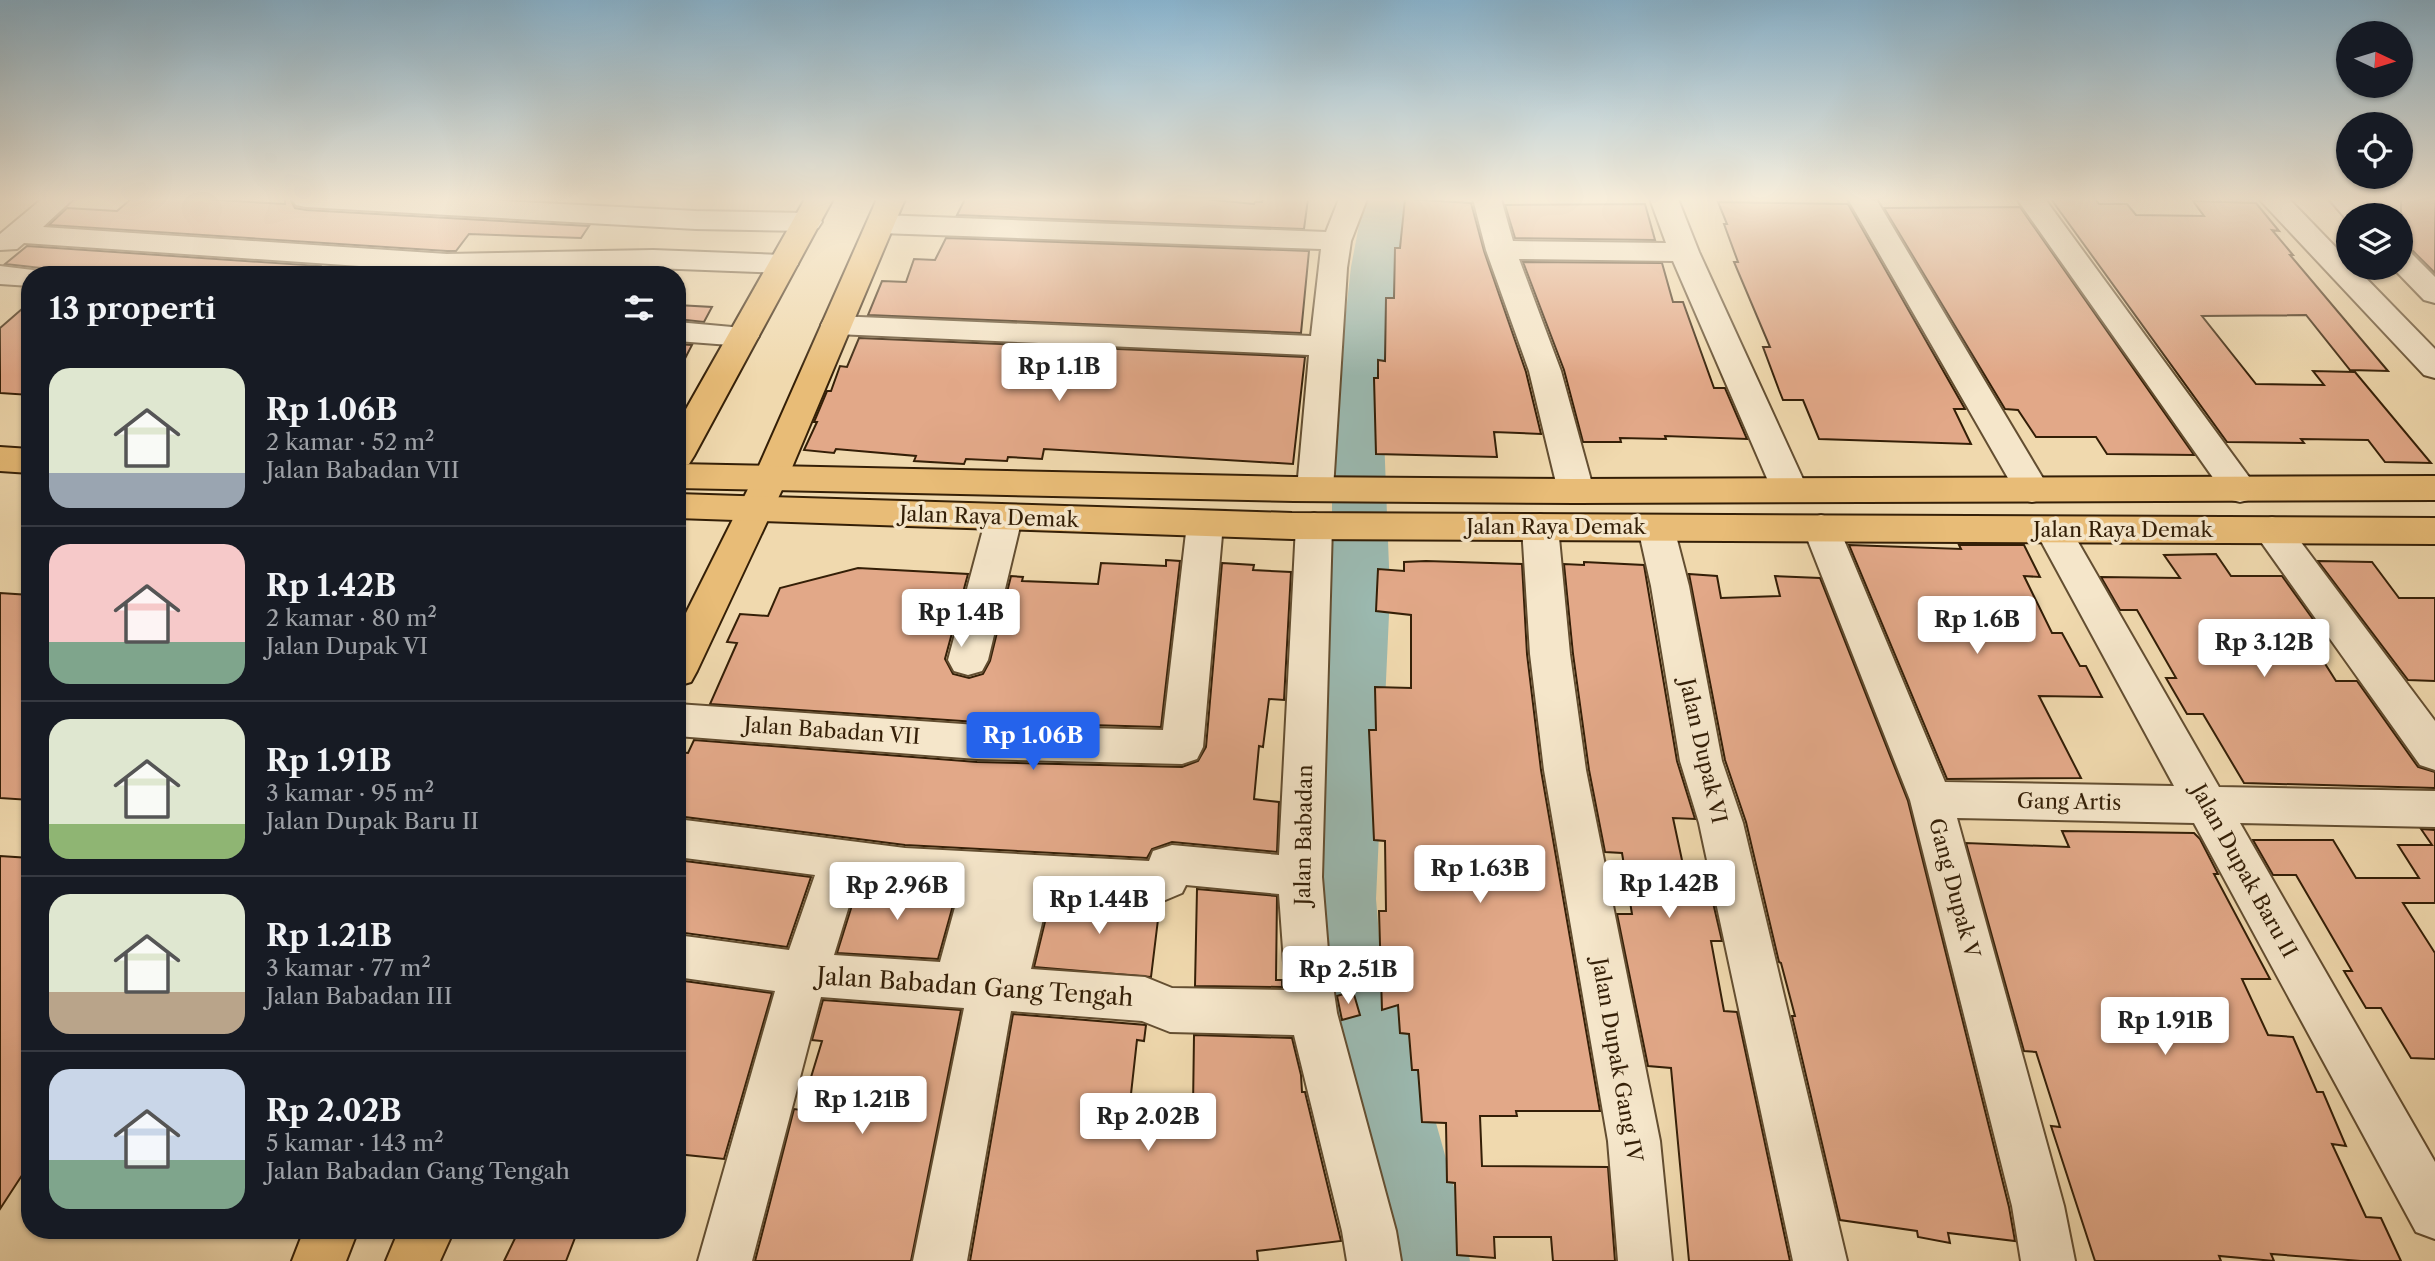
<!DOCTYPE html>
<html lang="id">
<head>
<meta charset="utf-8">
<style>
	:root { --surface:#171b24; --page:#20242c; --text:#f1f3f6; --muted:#9ea1a6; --line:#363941; --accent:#2563eb }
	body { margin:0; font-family:"Libre Caslon Text",serif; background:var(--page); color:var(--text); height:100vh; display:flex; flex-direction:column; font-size:26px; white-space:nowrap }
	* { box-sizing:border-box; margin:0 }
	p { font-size:23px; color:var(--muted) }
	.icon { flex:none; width:38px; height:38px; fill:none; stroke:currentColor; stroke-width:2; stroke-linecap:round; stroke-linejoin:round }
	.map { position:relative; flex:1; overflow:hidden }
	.drawer { position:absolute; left:21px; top:266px; width:665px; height:973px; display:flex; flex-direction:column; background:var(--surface); border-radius:28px; box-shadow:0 2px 5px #0004 }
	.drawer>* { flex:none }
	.needle { width:46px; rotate:94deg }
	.fabs { position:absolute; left:2336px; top:21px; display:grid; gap:14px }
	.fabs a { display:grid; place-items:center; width:77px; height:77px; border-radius:50%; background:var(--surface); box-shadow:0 2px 5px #0004; font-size:35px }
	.price { position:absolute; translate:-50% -60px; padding:0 16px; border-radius:7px; background:#fff; color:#222; font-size:23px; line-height:46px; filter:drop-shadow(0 2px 4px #0008) }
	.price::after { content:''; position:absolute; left:50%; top:42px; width:21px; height:16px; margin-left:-10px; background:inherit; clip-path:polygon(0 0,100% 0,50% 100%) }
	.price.active { background:var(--accent); color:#fff }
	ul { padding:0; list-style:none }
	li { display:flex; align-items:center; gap:21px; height:175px; padding:0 28px }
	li+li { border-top:2px solid var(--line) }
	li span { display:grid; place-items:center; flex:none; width:196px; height:140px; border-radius:21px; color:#555 }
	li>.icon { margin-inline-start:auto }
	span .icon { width:84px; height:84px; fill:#fffc; stroke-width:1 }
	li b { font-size:30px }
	h2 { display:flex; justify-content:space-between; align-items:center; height:84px; padding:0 28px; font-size:30px }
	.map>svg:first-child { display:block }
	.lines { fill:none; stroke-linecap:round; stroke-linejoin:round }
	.river { fill:#9bb9b0; fill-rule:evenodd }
	.building { fill:#e2a888; stroke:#341f07; stroke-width:2 }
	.minor-casing { stroke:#634e31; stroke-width:4 }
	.major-casing { stroke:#341f07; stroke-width:4 }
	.highway-casing { stroke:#341f07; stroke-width:4 }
	.minor { fill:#f5e6ca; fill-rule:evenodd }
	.major { fill:#e8bc77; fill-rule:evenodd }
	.highway { fill:#e8bc77; fill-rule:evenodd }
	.labels { text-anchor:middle; stroke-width:7; stroke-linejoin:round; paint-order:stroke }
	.street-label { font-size:21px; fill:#341f07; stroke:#f5e6ca }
	.near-street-label { font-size:24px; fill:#341f07; stroke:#f5e6ca }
</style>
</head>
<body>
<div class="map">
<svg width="2435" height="1261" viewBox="0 0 2435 1261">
	<rect width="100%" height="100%" fill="#f0d9ae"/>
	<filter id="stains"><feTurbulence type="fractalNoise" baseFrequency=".00286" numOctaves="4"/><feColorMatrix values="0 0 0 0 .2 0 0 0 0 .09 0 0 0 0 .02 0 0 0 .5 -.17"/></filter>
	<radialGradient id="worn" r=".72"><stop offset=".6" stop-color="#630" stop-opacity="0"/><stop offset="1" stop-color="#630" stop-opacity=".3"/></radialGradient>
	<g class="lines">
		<!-- river -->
		<path class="river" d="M 1364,199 L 1408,199 L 1397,267 L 1384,436 L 1390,593 L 1376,899 L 1381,960 L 1403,1005 L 1457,1198 L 1470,1261 L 1386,1261 L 1375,1198 L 1330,1010 L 1309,965 L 1306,899 L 1332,593 L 1332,436 L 1351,267 Z"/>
	</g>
	<!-- building -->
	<path class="building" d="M 131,199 L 202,199 L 285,204 L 285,199 L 290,199 L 295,208 L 306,210 L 589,226 L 581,238 L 469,234 L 456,251 L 447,251 L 49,225 L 67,208 L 117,211 Z
		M 965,199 L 1204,199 L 1254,204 L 1255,202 L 1262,202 L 1263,199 L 1308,199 L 1304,229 L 957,215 Z
		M 1405,199 L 1471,203 L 1484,251 L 1526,372 L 1541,434 L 1494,432 L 1497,457 L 1376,454 L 1374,378 L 1378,378 L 1378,360 L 1385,361 L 1386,298 L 1394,298 L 1395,248 L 1400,248 Z
		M 2051,199 L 2095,199 L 2099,204 L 2127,204 L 2136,215 L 2204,216 L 2193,201 L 2256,203 L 2279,231 L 2272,230 L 2293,255 L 2290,255 L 2388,371 L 2350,370 L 2306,315 L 2202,316 L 2256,384 L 2324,385 L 2313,371 L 2355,372 L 2431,463 L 2385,462 L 2368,440 L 2301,439 L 2304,443 L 2227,442 Z
		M 2401,199 L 2435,199 L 2435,273 L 2413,251 L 2401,248 Z
		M 1718,202 L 1848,204 L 1965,409 L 1954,409 L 1971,444 L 1819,439 L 1803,400 L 1783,400 L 1779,390 L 1763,347 L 1770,347 L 1734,262 L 1738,262 L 1724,224 L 1727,224 Z
		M 1645,204 L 1655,240 L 1515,238 L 1505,205 Z
		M 2020,207 L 2194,455 L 2107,454 L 2096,437 L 2036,437 L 2018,410 L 2005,409 L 1884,208 Z
		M 946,238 L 1309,251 L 1301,333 L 868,315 L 882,281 L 906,282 L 914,259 L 935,260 Z
		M 27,246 L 320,266 L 310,275 L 264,275 L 198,269 L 193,275 L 47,275 L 50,272 L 41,268 L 5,264 Z
		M 1523,262 L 1662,263 L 1673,302 L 1683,302 L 1714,388 L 1725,388 L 1747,439 L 1665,436 L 1666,439 L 1620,438 L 1621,442 L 1583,442 L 1564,370 Z
		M 30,302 L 30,395 L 0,393 L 0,328 Z
		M 677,305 L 712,307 L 704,322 L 677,319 Z
		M 859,338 L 1305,357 L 1293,464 L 1044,449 L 1042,459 L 1008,457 L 1007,461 L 966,459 L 964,464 L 914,461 L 916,456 L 836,449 L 834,453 L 804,450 L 817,422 L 814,422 L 827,391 L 831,391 L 840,366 L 847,367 Z
		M 677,344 L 692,345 L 677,374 Z
		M 1849,545 L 1961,549 L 1959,545 L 2024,545 L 2040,577 L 2024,576 L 2052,633 L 2062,633 L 2080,666 L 2086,666 L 2102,697 L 2039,696 L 2081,778 L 1947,779 Z
		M 2216,554 L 2231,576 L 2282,576 L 2320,629 L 2303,629 L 2336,681 L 2357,681 L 2418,767 L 2435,772 L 2435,788 L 2244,783 L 2203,714 L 2187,714 L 2166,678 L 2176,678 L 2137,610 L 2120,610 L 2101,577 L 2180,578 L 2164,555 Z
		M 1166,560 L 1180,561 L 1161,727 L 977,722 L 710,704 L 737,643 L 727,642 L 740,614 L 768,616 L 780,588 L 858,568 L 968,574 L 945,659 L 953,674 L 969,678 L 983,674 L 990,661 L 1011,576 L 1023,577 L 1022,581 L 1098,584 L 1101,563 L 1166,566 Z
		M 1426,561 L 1522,564 L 1527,654 L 1541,770 L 1600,1111 L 1516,1111 L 1517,1116 L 1480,1116 L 1482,1166 L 1608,1167 L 1615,1261 L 1553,1261 L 1551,1237 L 1494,1237 L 1495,1258 L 1457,1255 L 1455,1183 L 1447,1182 L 1446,1123 L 1422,1122 L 1418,1070 L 1412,1070 L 1409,1034 L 1400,1033 L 1398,1005 L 1382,1010 L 1379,911 L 1386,911 L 1385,841 L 1374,840 L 1369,730 L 1376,730 L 1375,687 L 1411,688 L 1411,615 L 1376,611 L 1378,569 L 1404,571 L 1404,562 Z
		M 2318,561 L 2372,562 L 2399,598 L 2435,598 L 2435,681 L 2408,680 Z
		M 1584,562 L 1644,565 L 1677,761 L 1695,819 L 1673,818 L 1689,893 L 1711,894 L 1722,941 L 1711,941 L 1724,1011 L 1737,1012 L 1790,1261 L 1689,1261 L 1671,1068 L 1648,1066 L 1617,914 L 1632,914 L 1622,853 L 1605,852 L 1589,770 L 1573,654 L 1564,564 L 1584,565 Z
		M 1222,563 L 1254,565 L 1253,570 L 1291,572 L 1284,700 L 1269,699 L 1263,747 L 1259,746 L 1254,799 L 1279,802 L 1277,852 L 1172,842 L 1152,849 L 1147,858 L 905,845 L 677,816 L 677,752 L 688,753 L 694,740 L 977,762 L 1182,767 L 1198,761 L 1206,747 Z
		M 1689,574 L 1717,576 L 1721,598 L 1780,596 L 1775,576 L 1820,578 L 1908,801 L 2009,1207 L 2015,1241 L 1948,1233 L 1950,1243 L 1918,1237 L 1917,1231 L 1840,1220 L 1792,1016 L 1795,1016 L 1781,963 L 1779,962 L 1746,822 L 1725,760 Z
		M 0,593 L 30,595 L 30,800 L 0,798 Z
		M 2421,829 L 2435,830 L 2435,903 L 2403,903 L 2435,953 L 2435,1059 L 2411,1058 L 2381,1008 L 2366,1008 L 2344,971 L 2352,971 L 2296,875 L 2273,875 L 2253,840 L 2333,840 L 2356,878 L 2419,878 L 2398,845 L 2432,845 Z
		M 2062,831 L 2194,833 L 2200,839 L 2218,874 L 2214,874 L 2270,979 L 2242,979 L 2268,1035 L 2293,1037 L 2317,1092 L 2323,1092 L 2346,1146 L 2332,1144 L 2366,1217 L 2381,1218 L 2401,1261 L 2361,1261 L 2271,1254 L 2274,1261 L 2219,1256 L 2221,1261 L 2095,1261 L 2051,1126 L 2060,1127 L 2036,1052 L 2024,1051 L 1966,843 L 2069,847 Z
		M 0,856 L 30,858 L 30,1163 L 0,1209 Z
		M 677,860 L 811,877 L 787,947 L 677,932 Z
		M 859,883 L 957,891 L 938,959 L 837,953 Z
		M 1197,889 L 1277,896 L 1276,980 L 1282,980 L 1282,987 L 1195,986 Z
		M 1051,897 L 1160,903 L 1151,977 L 1034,967 Z
		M 677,980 L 772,993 L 724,1159 L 677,1154 Z
		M 1353,991 L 1360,1015 L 1342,1020 L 1337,996 Z
		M 823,1000 L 961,1010 L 911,1261 L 755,1261 L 794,1109 L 801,1110 L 822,1041 L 812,1040 Z
		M 1013,1014 L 1146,1025 L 1144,1041 L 1137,1040 L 1130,1103 L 1134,1103 L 1133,1108 L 1193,1108 L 1194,1035 L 1292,1038 L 1301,1075 L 1302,1092 L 1305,1092 L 1341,1241 L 1257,1251 L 1258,1261 L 970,1261 Z
		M 519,1230 L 578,1230 L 566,1261 L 504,1261 Z"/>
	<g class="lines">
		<!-- minor casing -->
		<g class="minor-casing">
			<path id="minor" d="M 42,199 L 73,199 L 43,227 L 447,254 L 653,250 L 783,255 L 793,258 L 798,264 L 793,270 L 783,273 L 653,268 L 447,272 L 24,243 L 17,249 L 0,250 L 0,234 Z
				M 292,199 L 467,199 L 696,211 L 808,213 L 818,216 L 822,222 L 818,228 L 808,231 L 696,229 L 306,207 L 296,205 Z
				M 1339,199 L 1367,199 L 1351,241 L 1347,268 L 1333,489 L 1327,497 L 1315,501 L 1303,497 L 1297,489 L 1309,355 L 836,334 L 825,332 L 821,325 L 825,318 L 836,316 L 1311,336 L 1321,249 L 881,233 L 871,230 L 867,224 L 871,218 L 881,215 L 1326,232 Z
				M 1473,199 L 1501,199 L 1513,241 L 1666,243 L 1650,199 L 1678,199 L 1699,252 L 1808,490 L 1802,499 L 1790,502 L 1778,499 L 1772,490 L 1673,261 L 1519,259 L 1561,371 L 1594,491 L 1588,500 L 1576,503 L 1564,500 L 1558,491 L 1529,371 L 1486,250 Z
				M 1848,199 L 1876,199 L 2050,490 L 2044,499 L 2032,502 L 2020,499 Z
				M 2017,199 L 2045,199 L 2252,481 L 2258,490 L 2252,499 L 2240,502 L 2228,499 Z
				M 2259,199 L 2289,199 L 2348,260 L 2348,268 L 2356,268 L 2435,349 L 2435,378 L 2424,375 Z
				M 2329,199 L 2359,199 L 2372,215 L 2348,215 L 2348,221 Z
				M 2401,250 L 2411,253 L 2435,277 L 2435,303 L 2424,300 L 2393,268 L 2401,268 Z
				M 0,266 L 41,271 L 43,275 L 30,275 L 30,286 L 0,284 Z
				M 677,322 L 754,329 L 759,336 L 754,343 L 743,346 L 677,341 Z
				M 1004,505 L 1017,509 L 1022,518 L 988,660 L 982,671 L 968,675 L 954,671 L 948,660 L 986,518 L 991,509 Z
				M 1205,511 L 1218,515 L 1223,524 L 1203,747 L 1197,759 L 1182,764 L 977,759 L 677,736 L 677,704 L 977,725 L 1163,730 L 1187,524 L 1192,515 Z
				M 1314,513 L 1327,517 L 1332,526 L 1322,877 L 1328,951 L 1337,1013 L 1396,1231 L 1401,1261 L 1347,1261 L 1342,1231 L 1294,1035 L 1170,1032 L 1142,1021 L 1011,1011 L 967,1261 L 913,1261 L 964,1008 L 821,997 L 752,1261 L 698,1261 L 775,991 L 677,977 L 677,935 L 789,950 L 815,875 L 677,857 L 677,819 L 905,848 L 1149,861 L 1153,851 L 1172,845 L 1279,855 L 1296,526 L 1301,517 ZM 857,880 L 960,889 L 940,962 L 834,955 ZM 1186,885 L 1279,894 L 1286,990 L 1172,988 L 1145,977 L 1031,969 L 1049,894 L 1163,901 L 1182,893 Z
				M 1540,514 L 1553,518 L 1558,527 L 1570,654 L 1586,770 L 1660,1141 L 1672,1261 L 1618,1261 L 1608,1141 L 1544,770 L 1530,654 L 1522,527 L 1527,518 Z
				M 1656,515 L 1669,519 L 1674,528 L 1689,586 L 1722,761 L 1743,823 L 1847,1261 L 1793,1261 L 1699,823 L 1680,761 L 1651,586 L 1638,528 L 1643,519 Z
				M 1821,515 L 1834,519 L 1839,528 L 1945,782 L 2174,786 L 2035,530 L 2040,521 L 2053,517 L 2066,521 L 2219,787 L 2435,791 L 2435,827 L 2240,823 L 2435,1162 L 2435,1239 L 2416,1232 L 2194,823 L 1957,818 L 2064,1206 L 2075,1261 L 2021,1261 L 2012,1206 L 1910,800 L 1803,528 L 1808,519 Z
				M 2272,517 L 2285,521 L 2435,721 L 2435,770 L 2420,765 L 2259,539 L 2254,530 L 2259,521 Z"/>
		</g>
		<!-- major casing -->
		<g class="major-casing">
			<path id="major" d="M 805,199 L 833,199 L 694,456 L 689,464 L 677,467 L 677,425 Z
				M 877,199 L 905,199 L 788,477 L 697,671 L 691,682 L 677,686 L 677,631 L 754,477 Z
				M 304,1230 L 358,1230 L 346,1261 L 292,1261 Z
				M 399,1230 L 454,1230 L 440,1261 L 386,1261 Z"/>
		</g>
		<!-- highway casing -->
		<g class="highway-casing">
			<path id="highway" d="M 0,447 L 30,449 L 30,473 L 0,471 Z
				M 677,464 L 1294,477 L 1576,479 L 2435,476 L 2435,500 L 1576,503 L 1294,501 L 677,488 Z
				M 677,494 L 1292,513 L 2435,518 L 2435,544 L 1292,539 L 677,518 Z"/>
		</g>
		<!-- minor -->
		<use href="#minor" class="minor"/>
		<!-- major -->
		<use href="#major" class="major"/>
		<!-- highway -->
		<use href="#highway" class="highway"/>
	</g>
	<!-- sky -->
	<linearGradient id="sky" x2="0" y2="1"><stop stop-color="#89b6d2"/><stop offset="0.53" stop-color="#f8eedb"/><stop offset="1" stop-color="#f8eedb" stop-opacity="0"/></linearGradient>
	<rect width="2435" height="376" fill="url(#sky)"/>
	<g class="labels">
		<!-- street labels -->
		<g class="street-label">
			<text transform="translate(989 517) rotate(2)" y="7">Jalan Raya Demak</text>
			<text x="1556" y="534">Jalan Raya Demak</text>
			<text x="2123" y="537">Jalan Raya Demak</text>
			<text transform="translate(832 731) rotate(4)" y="7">Jalan Babadan VII</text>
			<text transform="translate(1703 751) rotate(77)" y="7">Jalan Dupak VI</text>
			<text transform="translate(2069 802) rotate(1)" y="7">Gang Artis</text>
			<text transform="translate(1304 835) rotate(-89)" y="7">Jalan Babadan</text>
			<text transform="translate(2244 871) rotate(61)" y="7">Jalan Dupak Baru II</text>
			<text transform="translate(1954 888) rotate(75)" y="7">Gang Dupak V</text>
			<text transform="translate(1617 1060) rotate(80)" y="7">Jalan Dupak Gang IV</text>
		</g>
		<!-- near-street labels -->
		<g class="near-street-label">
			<text transform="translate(975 987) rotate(4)" y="8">Jalan Babadan Gang Tengah</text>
		</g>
	</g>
	<rect width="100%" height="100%" filter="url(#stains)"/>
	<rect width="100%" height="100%" fill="url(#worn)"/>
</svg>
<div class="fabs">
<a><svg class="needle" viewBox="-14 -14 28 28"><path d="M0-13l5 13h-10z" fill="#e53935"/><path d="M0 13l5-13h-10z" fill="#9ea1a6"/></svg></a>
<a><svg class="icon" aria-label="locate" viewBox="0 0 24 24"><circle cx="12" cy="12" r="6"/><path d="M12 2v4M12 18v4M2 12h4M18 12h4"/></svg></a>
<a><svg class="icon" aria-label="layers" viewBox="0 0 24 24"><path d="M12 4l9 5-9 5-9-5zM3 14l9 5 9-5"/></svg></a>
</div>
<b class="price" style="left:1059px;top:403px">Rp 1.1B</b>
<b class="price" style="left:961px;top:649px">Rp 1.4B</b>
<b class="price" style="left:1977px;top:656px">Rp 1.6B</b>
<b class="price" style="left:2264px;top:679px">Rp 3.12B</b>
<b class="price active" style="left:1033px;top:772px">Rp 1.06B</b>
<b class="price" style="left:1480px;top:905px">Rp 1.63B</b>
<b class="price" style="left:1669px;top:920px">Rp 1.42B</b>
<b class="price" style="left:897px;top:922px">Rp 2.96B</b>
<b class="price" style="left:1099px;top:936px">Rp 1.44B</b>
<b class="price" style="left:1348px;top:1006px">Rp 2.51B</b>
<b class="price" style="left:2165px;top:1057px">Rp 1.91B</b>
<b class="price" style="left:862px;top:1136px">Rp 1.21B</b>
<b class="price" style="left:1148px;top:1153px">Rp 2.02B</b>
<section class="drawer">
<h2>13 properti<svg class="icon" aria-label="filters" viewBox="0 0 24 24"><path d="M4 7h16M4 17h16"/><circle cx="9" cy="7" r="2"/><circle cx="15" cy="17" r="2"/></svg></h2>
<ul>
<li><span style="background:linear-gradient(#dfe7d0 75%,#9aa5b1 0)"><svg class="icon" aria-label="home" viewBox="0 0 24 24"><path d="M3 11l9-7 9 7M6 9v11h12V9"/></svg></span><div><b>Rp 1.06B</b><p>2 kamar · 52 m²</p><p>Jalan Babadan VII</p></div></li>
<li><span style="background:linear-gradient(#f6c9c9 70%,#7fa58c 0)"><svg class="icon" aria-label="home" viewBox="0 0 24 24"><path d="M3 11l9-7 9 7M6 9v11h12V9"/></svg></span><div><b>Rp 1.42B</b><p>2 kamar · 80 m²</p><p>Jalan Dupak VI</p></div></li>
<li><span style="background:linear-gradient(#dfe7d0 75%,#8fb573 0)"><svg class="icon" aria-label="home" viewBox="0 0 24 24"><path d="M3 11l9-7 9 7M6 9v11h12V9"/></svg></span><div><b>Rp 1.91B</b><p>3 kamar · 95 m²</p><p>Jalan Dupak Baru II</p></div></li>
<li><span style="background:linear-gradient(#dfe7d0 70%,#b9a48a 0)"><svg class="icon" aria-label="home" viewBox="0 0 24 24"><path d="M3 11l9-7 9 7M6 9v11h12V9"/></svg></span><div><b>Rp 1.21B</b><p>3 kamar · 77 m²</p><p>Jalan Babadan III</p></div></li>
<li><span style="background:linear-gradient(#c9d6e8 65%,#7fa58c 0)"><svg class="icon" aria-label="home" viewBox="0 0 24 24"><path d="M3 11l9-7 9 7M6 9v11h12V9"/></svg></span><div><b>Rp 2.02B</b><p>5 kamar · 143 m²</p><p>Jalan Babadan Gang Tengah</p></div></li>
</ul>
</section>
</div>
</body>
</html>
